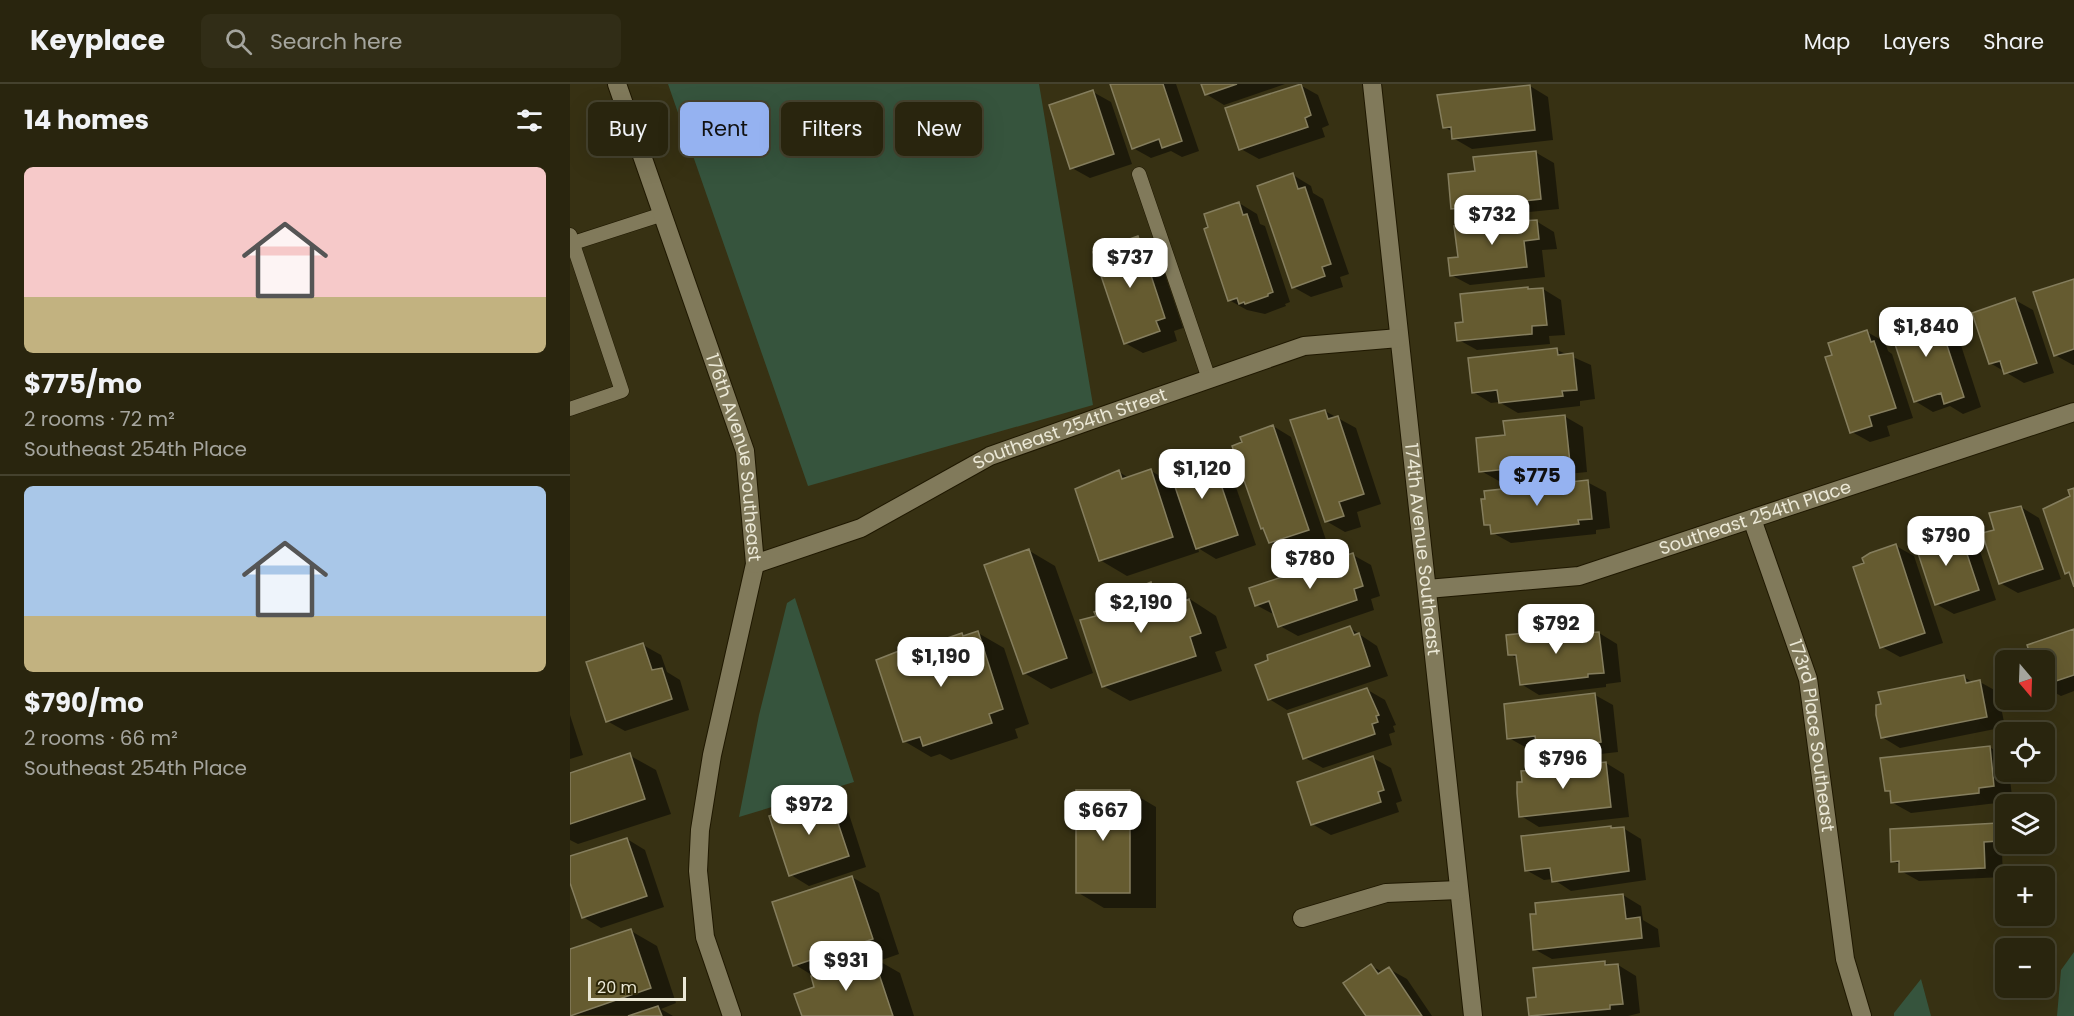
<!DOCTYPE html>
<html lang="en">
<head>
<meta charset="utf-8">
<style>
	:root { --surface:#29250e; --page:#312d17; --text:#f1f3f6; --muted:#a5a59e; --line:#45422e; --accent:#95b2f1 }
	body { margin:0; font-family:Poppins,sans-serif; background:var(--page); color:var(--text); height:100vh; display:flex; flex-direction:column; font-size:22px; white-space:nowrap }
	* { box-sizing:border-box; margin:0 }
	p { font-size:20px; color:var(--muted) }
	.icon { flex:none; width:33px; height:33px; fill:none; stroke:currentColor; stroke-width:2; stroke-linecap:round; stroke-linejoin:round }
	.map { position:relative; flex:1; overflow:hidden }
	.details { display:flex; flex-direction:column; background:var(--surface); width:570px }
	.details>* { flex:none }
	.hud { position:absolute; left:18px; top:18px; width:570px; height:54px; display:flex; gap:12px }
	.needle { width:39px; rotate:161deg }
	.fabs { position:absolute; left:1425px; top:566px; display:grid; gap:12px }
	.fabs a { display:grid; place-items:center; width:60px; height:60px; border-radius:9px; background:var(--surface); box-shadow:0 6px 24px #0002,0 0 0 2px var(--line); font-size:30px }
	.scale { position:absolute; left:18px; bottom:15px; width:98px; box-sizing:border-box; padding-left:6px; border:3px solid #ebe8d6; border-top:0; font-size:16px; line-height:21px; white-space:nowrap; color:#ebe8d6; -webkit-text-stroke:4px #2d2708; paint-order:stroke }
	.price { position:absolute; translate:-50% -51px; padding:0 14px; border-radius:12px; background:#fff; color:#222; font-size:20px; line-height:39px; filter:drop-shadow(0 2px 3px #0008) }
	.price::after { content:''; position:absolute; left:50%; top:36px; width:18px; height:14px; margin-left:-9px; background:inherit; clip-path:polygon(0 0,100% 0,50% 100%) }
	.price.active { background:var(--accent); color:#111 }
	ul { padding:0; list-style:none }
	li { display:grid; align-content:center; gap:12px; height:318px; padding:0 24px }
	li+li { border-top:2px solid var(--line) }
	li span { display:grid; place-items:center; height:186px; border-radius:9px; color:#555 }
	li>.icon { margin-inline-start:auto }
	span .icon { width:108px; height:108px; fill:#fffc; stroke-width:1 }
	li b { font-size:26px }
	h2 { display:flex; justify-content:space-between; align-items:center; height:72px; padding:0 24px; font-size:26px }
	.chip { padding:0 21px; border-radius:9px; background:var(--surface); box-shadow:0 6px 24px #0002,0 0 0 2px var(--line); font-size:21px; line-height:54px }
	.chip.active { background:var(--accent); color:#111 }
	header { display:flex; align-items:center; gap:36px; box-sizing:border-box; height:84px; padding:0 30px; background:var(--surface); border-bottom:2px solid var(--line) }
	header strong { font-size:28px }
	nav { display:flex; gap:33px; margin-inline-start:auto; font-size:21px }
	.search { width:420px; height:54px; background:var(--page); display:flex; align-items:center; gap:15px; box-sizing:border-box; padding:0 21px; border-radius:9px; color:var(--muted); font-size:22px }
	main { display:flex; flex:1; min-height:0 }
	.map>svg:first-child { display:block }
	.green { fill:#36543d }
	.shadow { fill:#0007 }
	.building { fill:#655b30; stroke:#857e5e; stroke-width:1.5 }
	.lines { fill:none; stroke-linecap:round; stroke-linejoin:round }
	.lane-casing { stroke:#1f1800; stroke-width:15 }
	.street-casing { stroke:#1f1800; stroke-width:20 }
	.lane { stroke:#817a5b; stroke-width:14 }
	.street { stroke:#817a5b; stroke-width:18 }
	.labels { text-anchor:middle; stroke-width:5; stroke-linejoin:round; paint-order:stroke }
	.street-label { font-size:18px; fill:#ebe8d6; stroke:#2d2708 }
</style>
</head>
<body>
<header>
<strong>Keyplace</strong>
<div class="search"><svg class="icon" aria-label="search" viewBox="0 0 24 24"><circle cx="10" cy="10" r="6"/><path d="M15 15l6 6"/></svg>Search here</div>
<nav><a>Map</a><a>Layers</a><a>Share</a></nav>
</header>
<main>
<section class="details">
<h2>14 homes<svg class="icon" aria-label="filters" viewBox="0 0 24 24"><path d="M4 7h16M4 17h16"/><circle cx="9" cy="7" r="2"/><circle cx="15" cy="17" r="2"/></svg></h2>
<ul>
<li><span style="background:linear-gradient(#f6c9c9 70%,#c2b280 0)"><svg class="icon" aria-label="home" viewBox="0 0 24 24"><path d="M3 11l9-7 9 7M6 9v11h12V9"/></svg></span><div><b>$775/mo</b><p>2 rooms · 72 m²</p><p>Southeast 254th Place</p></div></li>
<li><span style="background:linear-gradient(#a9c7e8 70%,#c2b280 0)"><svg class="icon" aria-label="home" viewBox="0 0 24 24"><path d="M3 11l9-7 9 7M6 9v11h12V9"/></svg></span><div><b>$790/mo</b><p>2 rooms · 66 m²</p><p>Southeast 254th Place</p></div></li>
</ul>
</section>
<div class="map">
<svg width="1504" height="932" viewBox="0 0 1504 932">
	<rect width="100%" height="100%" fill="#373113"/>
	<!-- green -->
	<path class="green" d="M 98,0 L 469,0 L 523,321 L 238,402 Z
		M 225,514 L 284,698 L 169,733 L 189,631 L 217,519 Z
		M 1504,868 L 1504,932 L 1487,932 L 1491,886 Z
		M 1351,895 L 1361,932 L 1324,932 L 1324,929 Z"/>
	<!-- shadow -->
	<path class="shadow" d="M 542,0 L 606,0 L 629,67 L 612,73 L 601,67 L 581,74 L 563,64 Z
		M 632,0 L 715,0 L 654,21 L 636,10 Z
		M 730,1 L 748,11 L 759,41 L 752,44 L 755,53 L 689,75 L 671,65 Z
		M 960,2 L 978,13 L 983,56 L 902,65 L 883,54 L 883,48 L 874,43 Z
		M 523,8 L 541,18 L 562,80 L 520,94 L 502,84 Z
		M 965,68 L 984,79 L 989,125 L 901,134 L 883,124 Z
		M 723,91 L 741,102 L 743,109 L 753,115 L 779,190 L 770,193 L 773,203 L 741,213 L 723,203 Z
		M 669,119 L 687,130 L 690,140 L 695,142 L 720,218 L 715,220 L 716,222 L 695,230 L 677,226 L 659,216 Z
		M 966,137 L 984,148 L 987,165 L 972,166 L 975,193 L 900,201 L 881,191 L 889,174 Z
		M 568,154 L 586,164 L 613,244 L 604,247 L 607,257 L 573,269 L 555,259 Z
		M 1504,196 L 1504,281 L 1503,281 L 1485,271 L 1465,209 Z
		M 973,205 L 991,216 L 995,251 L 979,252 L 980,260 L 907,266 L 889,256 L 895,240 Z
		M 1445,216 L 1463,226 L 1484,289 L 1454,299 L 1420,279 Z
		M 1359,227 L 1377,237 L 1380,245 L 1387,249 L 1411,323 L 1393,330 L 1380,322 L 1363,328 L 1345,317 Z
		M 1297,248 L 1315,258 L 1318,267 L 1322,270 L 1343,334 L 1317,342 L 1320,352 L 1300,358 L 1282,348 L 1264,272 Z
		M 987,266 L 1021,281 L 1025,315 L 1010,317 L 1010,322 L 948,329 L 929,318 L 921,319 L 903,308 Z
		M 755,327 L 786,344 L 811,420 L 787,428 L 791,443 L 775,448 L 756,437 Z
		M 994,332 L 1013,343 L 1017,388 L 929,397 L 911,387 L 936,352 Z
		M 703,342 L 721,353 L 756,456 L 718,469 L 700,458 L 696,446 L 692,444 Z
		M 629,370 L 660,386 L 686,461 L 646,475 L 628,464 L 629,468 L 557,492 L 530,476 L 549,388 L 559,394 L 581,387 L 606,401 L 598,377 Z
		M 1017,398 L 1036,408 L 1040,444 L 1026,446 L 1026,450 L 941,459 L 923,449 L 922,444 L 916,440 Z
		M 1451,423 L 1469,434 L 1491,495 L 1448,509 L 1430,499 Z
		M 1375,445 L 1410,467 L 1426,516 L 1384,530 L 1366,520 Z
		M 1326,462 L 1344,472 L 1373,559 L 1330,573 L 1312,563 L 1296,480 Z
		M 458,466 L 485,482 L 523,589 L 481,605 L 454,589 Z
		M 783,471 L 801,481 L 810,512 L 801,515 L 804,526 L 728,552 L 710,542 L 705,531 L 686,521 Z
		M 581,500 L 593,507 L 603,504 L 646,532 L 657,564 L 645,568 L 652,587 L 560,617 L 533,602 L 528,533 L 554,520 Z
		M 780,544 L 807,562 L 818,592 L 717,626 L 699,615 Z
		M 1012,544 L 1022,550 L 1029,549 L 1047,560 L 1051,598 L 1036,600 L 1036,603 L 969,611 L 951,600 L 948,575 L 939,570 Z
		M 1504,546 L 1504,607 L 1491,612 L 1474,603 L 1474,576 L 1464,576 L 1459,562 Z
		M 408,549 L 434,564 L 459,640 L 445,645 L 448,654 L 381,676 L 370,670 L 361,673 L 334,657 L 344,562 L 352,567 L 392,551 L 395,553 Z
		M 73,561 L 91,571 L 97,588 L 110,596 L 119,626 L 55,647 L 37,637 Z
		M 1394,593 L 1404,599 L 1410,598 L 1428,608 L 1435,643 L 1330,664 L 1312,653 Z
		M 796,605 L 815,616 L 826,641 L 823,642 L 825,648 L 819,650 L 822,661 L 753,684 L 735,674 Z
		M 1025,611 L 1043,621 L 1048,668 L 986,675 L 968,663 L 957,664 L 939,654 Z
		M 0,631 L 13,671 L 0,675 Z
		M 1419,663 L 1436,672 L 1436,687 L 1439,687 L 1442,712 L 1426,713 L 1427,719 L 1341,729 L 1323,719 L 1322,710 L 1316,706 Z
		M 59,671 L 86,686 L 101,730 L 8,760 L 0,756 L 0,691 Z
		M 803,674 L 821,684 L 832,717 L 826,719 L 829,728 L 761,751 L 742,740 Z
		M 1036,679 L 1054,690 L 1059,733 L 969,743 L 951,732 Z
		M 559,707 L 586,723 L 586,824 L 534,824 L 507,808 Z
		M 259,713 L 277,724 L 296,783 L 239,802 L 221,791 Z
		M 1428,741 L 1436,745 L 1436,759 L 1446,759 L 1447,767 L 1432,768 L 1433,793 L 1349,797 L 1331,787 L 1331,781 L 1323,777 Z
		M 1040,743 L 1053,744 L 1071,755 L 1076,796 L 1001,807 L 983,795 L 974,796 L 956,786 Z
		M 57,755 L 75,766 L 94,823 L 31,844 L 13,833 L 0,795 L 0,774 Z
		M 282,793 L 309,809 L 329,870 L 309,877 L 330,889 L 344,932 L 233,932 L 246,904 L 245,893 L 224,880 Z
		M 1053,811 L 1071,822 L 1073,836 L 1088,845 L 1090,863 L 982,875 L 964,865 Z
		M 61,847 L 87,862 L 106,919 L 91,925 L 103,932 L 1,931 L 0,867 Z
		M 1034,878 L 1041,882 L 1048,881 L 1066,892 L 1070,929 L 1058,932 L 961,932 L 959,916 L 968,915 Z
		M 801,882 L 813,888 L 819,885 L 837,895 L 862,932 L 798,932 Z"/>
	<!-- building -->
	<path class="building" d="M 540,0 L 593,0 L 612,57 L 592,64 L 589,55 L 562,65 Z
		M 631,0 L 667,0 L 635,11 Z
		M 731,0 L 741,31 L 735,34 L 738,43 L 669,66 L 655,24 Z
		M 960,1 L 965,46 L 882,55 L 881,43 L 873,44 L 867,11 Z
		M 523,6 L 544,70 L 500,85 L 479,21 Z
		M 966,67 L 971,115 L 881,125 L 878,90 L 905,87 L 903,73 Z
		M 723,89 L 728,105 L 735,103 L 761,180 L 752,183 L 755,192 L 722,204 L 687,102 Z
		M 669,118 L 673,131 L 677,130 L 703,208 L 698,210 L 698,212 L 675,220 L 674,218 L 669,220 L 667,214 L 658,217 L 634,145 L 638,143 L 634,130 Z
		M 952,135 L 952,137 L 967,136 L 969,155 L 954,157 L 957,183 L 880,192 L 878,174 L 888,173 L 884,142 Z
		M 568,152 L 595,234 L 586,237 L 590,247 L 554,260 L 523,168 Z
		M 1504,195 L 1504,265 L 1484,272 L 1463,208 Z
		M 958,203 L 958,205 L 973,204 L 977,241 L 962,242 L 962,250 L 887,257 L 885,239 L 893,238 L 890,210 Z
		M 1445,214 L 1467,279 L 1434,290 L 1430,277 L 1419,280 L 1402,229 Z
		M 1359,225 L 1364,239 L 1369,237 L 1394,313 L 1374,320 L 1371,309 L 1344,318 L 1318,239 Z
		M 1297,246 L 1301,258 L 1304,257 L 1326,324 L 1299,332 L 1302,342 L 1280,349 L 1255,273 L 1262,271 L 1258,259 Z
		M 987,264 L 988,271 L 1003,269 L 1007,306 L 992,307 L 993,312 L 929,319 L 927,306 L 902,309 L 898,274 Z
		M 755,326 L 758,335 L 768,332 L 794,410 L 769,418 L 774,432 L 755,438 L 720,336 Z
		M 995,331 L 1000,379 L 909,388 L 906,354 L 935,351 L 933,337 Z
		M 703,341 L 739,446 L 699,459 L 693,444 L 691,445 L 662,362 L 672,358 L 670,353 Z
		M 629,368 L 632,378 L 642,374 L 668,451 L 626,465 L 596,376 Z
		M 581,385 L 603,453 L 529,477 L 505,405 L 549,386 L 552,395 Z
		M 1018,396 L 1022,435 L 1008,436 L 1009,440 L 921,450 L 920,441 L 914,441 L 911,415 L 915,415 L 914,407 Z
		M 1504,404 L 1504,503 L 1499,488 L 1495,490 L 1473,425 L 1500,412 L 1498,406 Z
		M 1451,422 L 1473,485 L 1429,500 L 1412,449 L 1424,446 L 1419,429 Z
		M 1375,443 L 1381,459 L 1392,455 L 1409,506 L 1365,521 L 1344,457 Z
		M 1326,460 L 1355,549 L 1310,564 L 1283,483 L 1294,479 L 1292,474 L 1300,469 Z
		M 459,465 L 497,574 L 453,590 L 414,481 Z
		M 783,469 L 793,502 L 784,505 L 787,516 L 708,543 L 699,517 L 685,522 L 679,504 Z
		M 581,498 L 584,509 L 603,502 L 609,519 L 619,515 L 631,549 L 620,553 L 626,572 L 532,603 L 510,536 L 526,532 L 524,528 L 552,519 L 549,511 Z
		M 780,542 L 784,551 L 789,549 L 800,582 L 698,616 L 685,581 L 698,576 L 697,571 Z
		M 1012,543 L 1013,549 L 1029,548 L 1034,589 L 1018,590 L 1018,593 L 950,601 L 946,571 L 938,571 L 936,551 Z
		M 1504,545 L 1504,591 L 1474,601 L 1474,576 L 1462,576 L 1457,561 Z
		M 408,547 L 433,625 L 419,630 L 422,639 L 353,662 L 350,653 L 333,658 L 306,576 L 344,561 L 346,567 L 358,563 L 357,561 L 392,549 L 393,552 Z
		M 73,559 L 82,586 L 92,584 L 102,615 L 36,638 L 16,578 Z
		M 1394,591 L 1396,599 L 1410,596 L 1417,633 L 1311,654 L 1306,631 L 1306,621 L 1311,620 L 1308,608 Z
		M 797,604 L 809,631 L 806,632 L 808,638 L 802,640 L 805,650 L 733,675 L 718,630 Z
		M 1025,609 L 1031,658 L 967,665 L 965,652 L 937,655 L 934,620 Z
		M 1420,662 L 1424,702 L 1409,704 L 1409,709 L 1321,719 L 1320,707 L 1315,707 L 1310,674 Z
		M 60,669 L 75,715 L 0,740 L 0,689 Z
		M 803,672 L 814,706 L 808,708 L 811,718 L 741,741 L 727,698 Z
		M 1036,678 L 1041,723 L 949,733 L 947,709 L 947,698 L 952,698 L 951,687 Z
		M 506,706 L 560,706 L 560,809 L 506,809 Z
		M 259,712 L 279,772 L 219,792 L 199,732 Z
		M 1428,739 L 1429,757 L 1414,758 L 1415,784 L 1329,788 L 1329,777 L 1321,778 L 1320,745 Z
		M 1041,742 L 1041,744 L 1054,743 L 1059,787 L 982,798 L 980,784 L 955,787 L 951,752 Z
		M 57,754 L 77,812 L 12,834 L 0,799 L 0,772 Z
		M 282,792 L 303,855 L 223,882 L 202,818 Z
		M 1053,810 L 1056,835 L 1070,833 L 1072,854 L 963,866 L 960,830 L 966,830 L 965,819 Z
		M 61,845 L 81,904 L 0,932 L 0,865 Z
		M 303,872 L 323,932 L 232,932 L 224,910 L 244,903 L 241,892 Z
		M 1035,877 L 1035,881 L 1048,880 L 1053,920 L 1040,921 L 1040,925 L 959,932 L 957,914 L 966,913 L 963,884 Z
		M 801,880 L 808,890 L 819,883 L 852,932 L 796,932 L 773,899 Z
		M 88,922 L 92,932 L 58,932 Z"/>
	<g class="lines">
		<!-- lane casing -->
		<g class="lane-casing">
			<path id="lane" d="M 569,90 L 639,295
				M 0,151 L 52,307 L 0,325
				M 0,160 L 90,131"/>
		</g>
		<!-- street casing -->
		<g class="street-casing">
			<g id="street">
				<path id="s1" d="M 47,0 L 175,367 L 185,480 L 142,671 L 130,746 L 128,787 L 135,853 L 162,932"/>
				<path id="s2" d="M 802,0 L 903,932"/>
				<path id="s3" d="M 1182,435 L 1238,595 L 1275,875 L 1292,932"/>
				<path id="s4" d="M 185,480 L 291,444 L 420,372 L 527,334 L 734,262 L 829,254"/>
				<path id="s5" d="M 857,505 L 1009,492 L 1504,328"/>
				<path d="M 732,834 L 816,809 L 889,806"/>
			</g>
		</g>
		<!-- lane -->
		<use href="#lane" class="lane"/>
		<!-- street -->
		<use href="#street" class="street"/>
	</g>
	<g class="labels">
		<!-- street labels -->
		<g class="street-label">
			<text dy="6" stroke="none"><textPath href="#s4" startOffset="344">Southeast 254th Street</textPath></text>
			<text dy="6" stroke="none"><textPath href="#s1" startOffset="393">176th Avenue Southeast</textPath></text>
			<text dy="6" stroke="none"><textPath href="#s5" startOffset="338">Southeast 254th Place</textPath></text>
			<text dy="6" stroke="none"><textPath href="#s2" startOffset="468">174th Avenue Southeast</textPath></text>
			<text dy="6" stroke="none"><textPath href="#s3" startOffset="226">173rd Place Southeast</textPath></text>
		</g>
	</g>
</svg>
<div class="fabs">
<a><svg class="needle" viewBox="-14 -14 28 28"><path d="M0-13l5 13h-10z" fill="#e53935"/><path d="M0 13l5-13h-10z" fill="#a5a59e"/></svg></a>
<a><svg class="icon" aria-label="locate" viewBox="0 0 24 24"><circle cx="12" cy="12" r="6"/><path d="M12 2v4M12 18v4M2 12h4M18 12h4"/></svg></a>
<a><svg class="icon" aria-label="layers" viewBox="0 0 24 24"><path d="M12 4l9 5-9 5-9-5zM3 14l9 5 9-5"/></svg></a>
<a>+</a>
<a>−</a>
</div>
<div class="scale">20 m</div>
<b class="price" style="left:922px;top:162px">$732</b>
<b class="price" style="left:560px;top:205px">$737</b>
<b class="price" style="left:1356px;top:274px">$1,840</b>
<b class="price" style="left:632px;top:416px">$1,120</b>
<b class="price active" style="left:967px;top:423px">$775</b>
<b class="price" style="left:1376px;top:483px">$790</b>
<b class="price" style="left:740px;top:506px">$780</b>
<b class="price" style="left:571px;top:550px">$2,190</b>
<b class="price" style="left:986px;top:571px">$792</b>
<b class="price" style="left:371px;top:604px">$1,190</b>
<b class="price" style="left:993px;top:706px">$796</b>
<b class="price" style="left:239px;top:752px">$972</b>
<b class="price" style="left:533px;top:758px">$667</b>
<b class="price" style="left:276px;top:908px">$931</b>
<div class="hud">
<a class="chip">Buy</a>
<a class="chip active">Rent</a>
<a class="chip">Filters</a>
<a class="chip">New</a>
</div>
</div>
</main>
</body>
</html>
